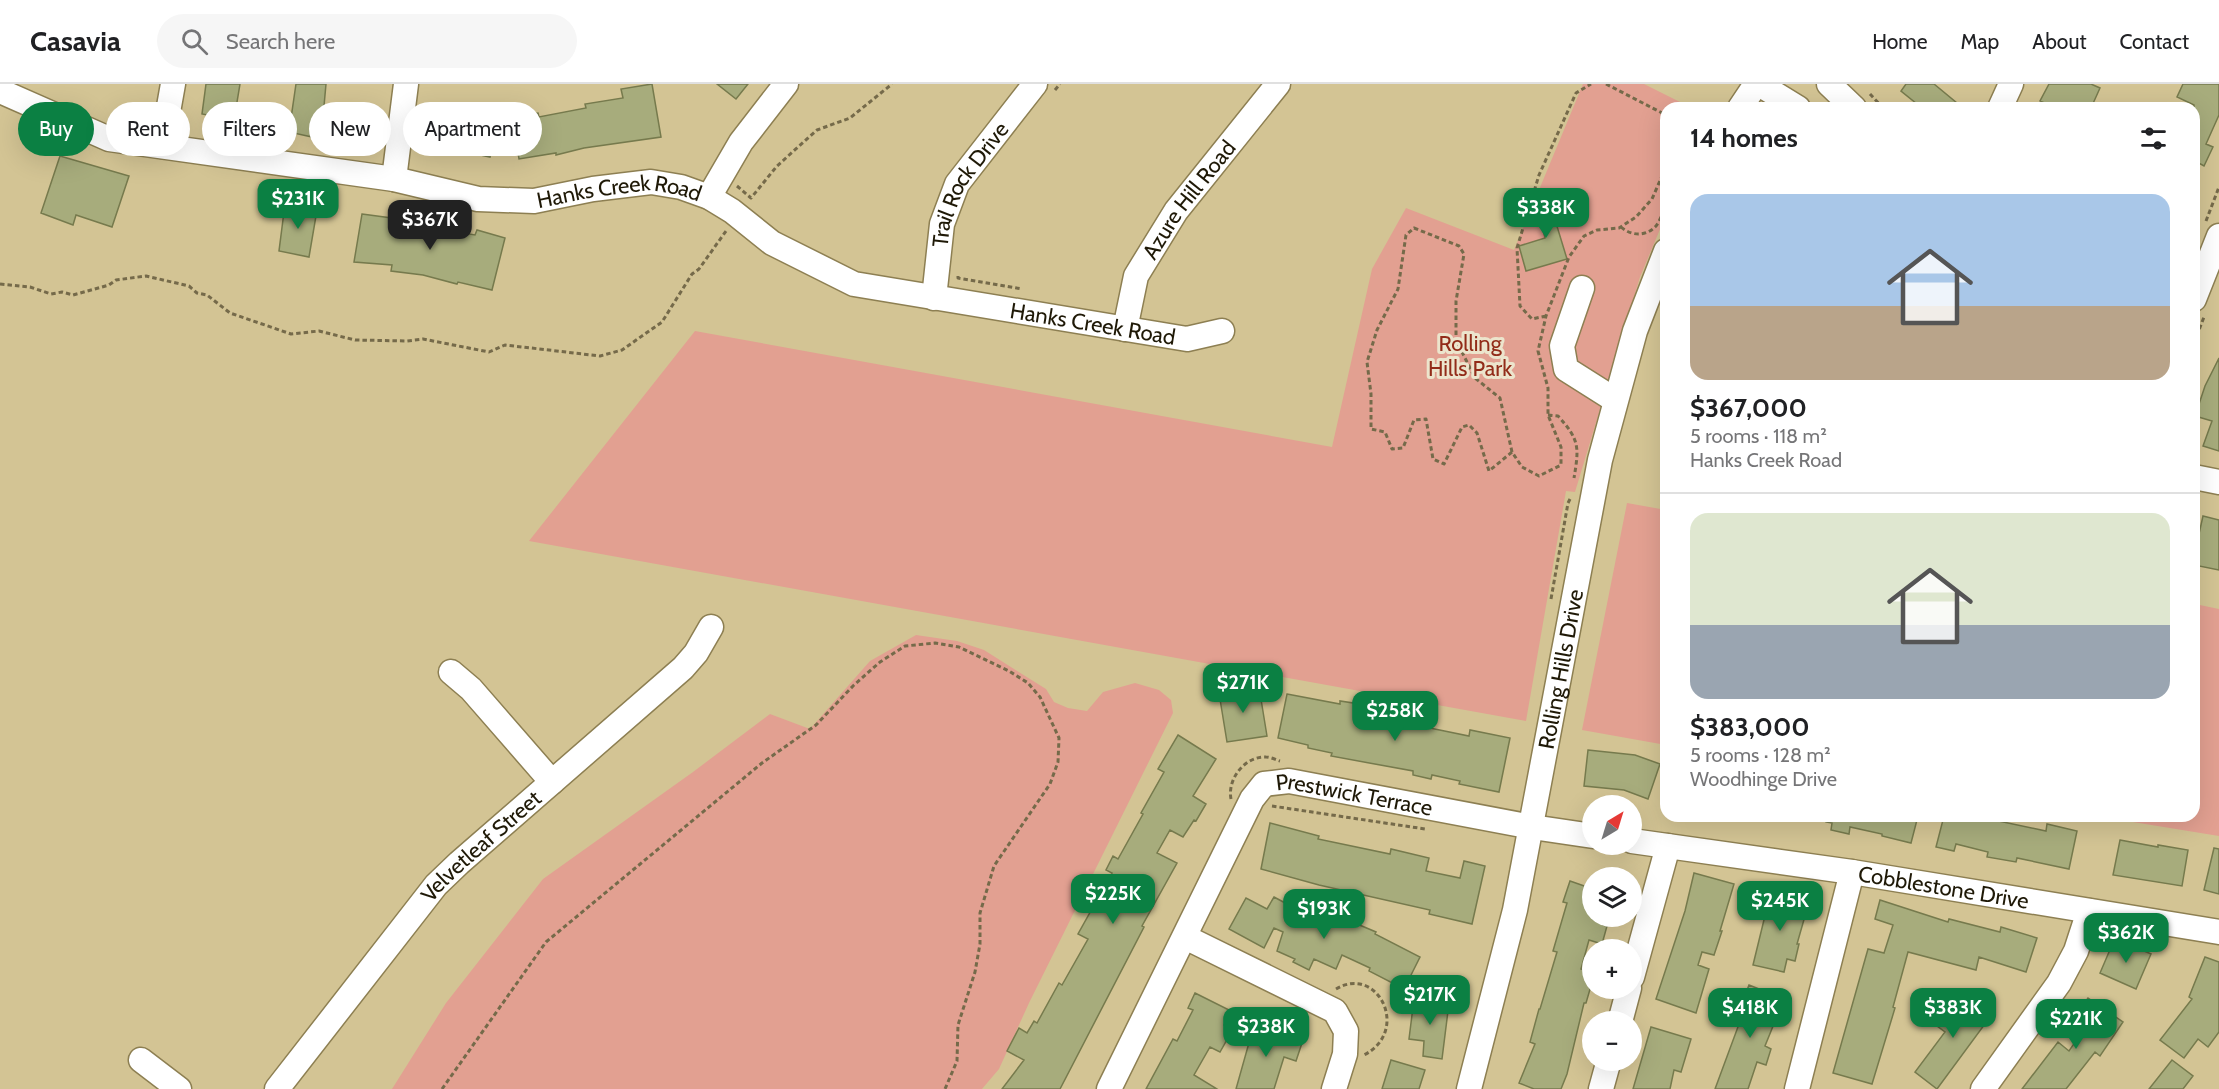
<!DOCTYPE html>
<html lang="en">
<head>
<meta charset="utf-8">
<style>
	:root { --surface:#fff; --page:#f6f6f6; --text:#202124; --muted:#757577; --line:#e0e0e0; --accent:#0b8043 }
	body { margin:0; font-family:Cabin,sans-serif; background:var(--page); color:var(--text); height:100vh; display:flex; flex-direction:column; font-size:22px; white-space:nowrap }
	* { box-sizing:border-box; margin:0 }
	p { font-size:20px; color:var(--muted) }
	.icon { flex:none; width:33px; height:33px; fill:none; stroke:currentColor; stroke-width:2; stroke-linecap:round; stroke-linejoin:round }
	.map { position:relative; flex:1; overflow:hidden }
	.panel { position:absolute; left:1660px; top:18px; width:540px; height:720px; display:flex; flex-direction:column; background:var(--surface); border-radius:18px; box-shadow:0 6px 24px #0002 }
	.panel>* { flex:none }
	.guide { position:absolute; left:18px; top:18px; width:570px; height:54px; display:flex; gap:12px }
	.needle { width:39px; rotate:38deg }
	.buttons { position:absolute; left:1582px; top:711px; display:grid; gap:12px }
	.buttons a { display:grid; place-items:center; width:60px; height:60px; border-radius:50%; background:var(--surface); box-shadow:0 6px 24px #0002; font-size:30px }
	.price { position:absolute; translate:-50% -51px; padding:0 14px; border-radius:12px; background:var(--accent); color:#fff; font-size:20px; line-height:39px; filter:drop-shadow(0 2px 3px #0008) }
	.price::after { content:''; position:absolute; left:50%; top:36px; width:18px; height:14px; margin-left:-9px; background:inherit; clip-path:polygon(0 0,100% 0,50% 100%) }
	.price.active { background:#222; color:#fff }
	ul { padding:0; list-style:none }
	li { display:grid; align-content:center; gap:12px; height:318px; padding:0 30px }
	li+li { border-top:2px solid var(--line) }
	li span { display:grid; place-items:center; height:186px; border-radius:18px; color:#555 }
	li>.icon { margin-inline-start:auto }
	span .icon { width:108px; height:108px; fill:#fffc; stroke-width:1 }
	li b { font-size:26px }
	h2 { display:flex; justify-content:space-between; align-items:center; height:72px; padding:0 30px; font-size:26px }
	.pill { padding:0 21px; border-radius:27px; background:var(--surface); box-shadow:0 6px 24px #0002; font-size:21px; line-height:54px }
	.pill.active { background:var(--accent); color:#fff }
	header { display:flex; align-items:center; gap:36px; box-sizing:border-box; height:84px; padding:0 30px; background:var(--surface); border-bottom:2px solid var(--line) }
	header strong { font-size:28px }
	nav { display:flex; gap:33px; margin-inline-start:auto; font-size:21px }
	.search { width:420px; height:54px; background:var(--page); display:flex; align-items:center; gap:15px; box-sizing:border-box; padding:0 21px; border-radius:33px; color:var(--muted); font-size:22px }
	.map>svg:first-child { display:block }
	.green { fill:#e2a091 }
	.building { fill:#a7ac7c; stroke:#767a4d; stroke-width:1.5 }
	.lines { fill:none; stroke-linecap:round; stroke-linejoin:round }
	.minor-casing { stroke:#8d7f52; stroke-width:27 }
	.path { stroke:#756a4a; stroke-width:3; stroke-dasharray:4.5 3; stroke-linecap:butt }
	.minor { stroke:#fff; stroke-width:24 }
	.labels { text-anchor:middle; stroke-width:6; stroke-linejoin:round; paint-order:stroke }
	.street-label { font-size:22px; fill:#1f1907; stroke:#ece5cd }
	.park-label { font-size:22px; fill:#922c19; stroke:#ece5cd }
</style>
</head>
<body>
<header>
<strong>Casavia</strong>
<div class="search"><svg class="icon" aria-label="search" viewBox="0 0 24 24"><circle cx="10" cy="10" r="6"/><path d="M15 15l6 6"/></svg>Search here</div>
<nav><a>Home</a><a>Map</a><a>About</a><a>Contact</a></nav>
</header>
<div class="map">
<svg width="2219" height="1005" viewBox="0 0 2219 1005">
	<rect width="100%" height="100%" fill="#d3c494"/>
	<!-- green -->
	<path class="green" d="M 1583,0 L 1644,0 L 1692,24 L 1666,24 L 1666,131 L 1640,193 L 1575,408 L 1566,407 L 1526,637 L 529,457 L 695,247 L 1332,363 L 1372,185 L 1406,124 L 1514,166 Z
		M 1627,419 L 1666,426 L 1666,661 L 1582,646 Z
		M 2195,520 L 2219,525 L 2219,752 L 2096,732 L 2194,732 Z
		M 916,551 L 957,557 L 984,566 L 1046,605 L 1054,618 L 1068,624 L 1087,627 L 1103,608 L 1135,599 L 1159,606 L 1171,616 L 1173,629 L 1029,919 L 999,985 L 982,1005 L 392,1005 L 446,919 L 543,795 L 693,688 L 770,630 L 810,645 L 870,577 Z"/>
	<!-- building -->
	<path class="building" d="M 206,0 L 240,0 L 234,36 L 202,30 Z
		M 296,0 L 326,0 L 321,55 L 289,48 Z
		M 652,0 L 661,53 L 584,64 L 556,71 L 556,69 L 519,75 L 512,33 L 538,29 L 539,33 L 586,24 L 585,20 L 623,14 L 621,5 Z
		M 717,0 L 748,0 L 736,15 Z
		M 1906,0 L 1934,0 L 1963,24 L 1922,24 L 1901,7 Z
		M 2049,0 L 2091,0 L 2100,4 L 2091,24 L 2055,24 L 2040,17 Z
		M 2183,0 L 2219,0 L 2219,31 L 2206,60 L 2213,63 L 2204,82 L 2197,78 L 2194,84 L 2194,21 L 2177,13 Z
		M 429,23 L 498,36 L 490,73 L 453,65 L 452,69 L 422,63 Z
		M 60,72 L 129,92 L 112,143 L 76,131 L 73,141 L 41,129 Z
		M 1558,115 L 1563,137 L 1556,139 L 1567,175 L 1526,187 L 1519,162 L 1545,154 L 1537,121 Z
		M 285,120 L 317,126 L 309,173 L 279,167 Z
		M 362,130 L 429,139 L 428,143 L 475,151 L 477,146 L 505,154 L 492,206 L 458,198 L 457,200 L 423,191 L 391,187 L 392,181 L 354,178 Z
		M 2219,274 L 2219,367 L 2203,362 L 2212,337 L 2195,332 L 2205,302 Z
		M 2203,432 L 2219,436 L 2219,486 L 2194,481 L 2194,472 Z
		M 1259,603 L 1267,652 L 1227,658 L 1219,609 Z
		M 1287,610 L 1340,620 L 1340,617 L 1372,622 L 1371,629 L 1421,639 L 1420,642 L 1469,652 L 1470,646 L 1510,654 L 1499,708 L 1459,700 L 1460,697 L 1432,691 L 1431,695 L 1413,691 L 1413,687 L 1331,672 L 1332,669 L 1308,664 L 1308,661 L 1278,654 Z
		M 1178,651 L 1216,675 L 1193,712 L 1206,720 L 1196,737 L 1194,736 L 1183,753 L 1170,746 L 1157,769 L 1177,779 L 1142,842 L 1144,843 L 1060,1005 L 1002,1005 L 1024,976 L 1007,967 L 1019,944 L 1027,949 L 1034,937 L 1037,939 L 1059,899 L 1062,901 L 1088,855 L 1078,850 L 1112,789 L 1106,786 L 1113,772 L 1118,775 L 1143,730 L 1141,729 L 1164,688 L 1158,685 Z
		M 1588,666 L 1635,671 L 1660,680 L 1648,715 L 1624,706 L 1584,702 Z
		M 1827,732 L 1918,732 L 1911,759 L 1882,752 L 1882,750 L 1850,743 L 1849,750 L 1831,746 L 1832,739 L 1826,738 Z
		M 1944,732 L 1975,732 L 2046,747 L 2047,740 L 2077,747 L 2069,785 L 2017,774 L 2016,778 L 1987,773 L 1988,768 L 1956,760 L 1954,767 L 1936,763 Z
		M 1270,739 L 1319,752 L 1318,755 L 1390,770 L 1391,765 L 1429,774 L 1426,787 L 1460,794 L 1464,777 L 1485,782 L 1472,840 L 1429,830 L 1430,826 L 1319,801 L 1261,785 Z
		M 2120,756 L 2158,763 L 2158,761 L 2188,766 L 2182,802 L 2113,791 Z
		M 2214,764 L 2219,765 L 2219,810 L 2204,806 Z
		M 1694,789 L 1734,800 L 1720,847 L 1722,847 L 1714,871 L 1702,868 L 1698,881 L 1709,885 L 1696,929 L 1656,915 L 1685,827 Z
		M 1570,797 L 1593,805 L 1593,832 L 1606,832 L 1603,841 L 1607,842 L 1602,860 L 1589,856 L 1581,885 L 1593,889 L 1593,895 L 1586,919 L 1584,919 L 1567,990 L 1561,1005 L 1534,1005 L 1519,999 L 1535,960 L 1530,958 L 1539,925 L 1540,925 L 1557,868 L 1553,867 L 1567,819 L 1563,818 Z
		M 1771,807 L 1809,818 L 1797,860 L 1799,860 L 1795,877 L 1787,875 L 1784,888 L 1753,881 Z
		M 1274,813 L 1302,828 L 1304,825 L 1336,840 L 1338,835 L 1348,840 L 1350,837 L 1376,848 L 1375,850 L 1420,873 L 1404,905 L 1369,887 L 1370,884 L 1342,871 L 1336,885 L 1314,875 L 1309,886 L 1293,878 L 1295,875 L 1277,867 L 1283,848 L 1274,844 L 1264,864 L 1229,845 L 1246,814 L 1267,825 Z
		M 1880,816 L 1948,838 L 1949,835 L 2000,848 L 2001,843 L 2037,854 L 2026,888 L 1979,873 L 1976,886 L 1908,868 L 1893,923 L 1895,924 L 1872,1000 L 1833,989 L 1868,865 L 1884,869 L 1893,841 L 1875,835 Z
		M 2115,854 L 2151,870 L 2136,905 L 2100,889 Z
		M 2205,873 L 2219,878 L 2219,948 L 2208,963 L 2198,955 L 2184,974 L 2160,956 L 2192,915 L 2189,913 Z
		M 1749,901 L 1784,915 L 1765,962 L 1771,965 L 1766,981 L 1757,978 L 1748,1005 L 1715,1005 L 1742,932 L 1738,930 Z
		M 1195,909 L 1229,926 L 1229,932 L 1224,941 L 1233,945 L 1220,968 L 1210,963 L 1194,991 L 1217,1005 L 1146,1005 L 1173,955 L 1177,957 L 1193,926 L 1188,924 Z
		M 1953,913 L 1970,926 L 1977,917 L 1993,929 L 1937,1005 L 1915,988 L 1945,948 L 1933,939 Z
		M 2088,914 L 2123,938 L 2100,972 L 2095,968 L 2066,1005 L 2022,1005 L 2058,958 L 2069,967 L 2089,938 L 2077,930 Z
		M 1414,915 L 1449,919 L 1442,975 L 1423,972 L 1424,957 L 1409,955 Z
		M 1254,941 L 1303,956 L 1296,977 L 1284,973 L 1274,1005 L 1236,1005 Z
		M 1651,943 L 1691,955 L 1681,988 L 1674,986 L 1670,1005 L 1633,1005 Z
		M 1391,976 L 1425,986 L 1419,1005 L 1382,1005 Z
		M 2172,976 L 2193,992 L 2183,1005 L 2149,1005 Z"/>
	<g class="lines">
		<!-- minor casing -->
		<g class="minor-casing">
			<g id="minor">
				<path d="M 1759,0 L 1798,24"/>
				<path d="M 1829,0 L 1854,24"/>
				<path id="s1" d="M 0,7 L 109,55 L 394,95 L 478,115 L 534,117 L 593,105 L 651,98 L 681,103 L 709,113 L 732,127 L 772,159 L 854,200 L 1187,255 L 1222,247"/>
				<path d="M 1740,24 L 1756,0"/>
				<path d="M 2000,24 L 2011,0"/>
				<path d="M 162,62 L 173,0"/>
				<path d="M 394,95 L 406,0"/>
				<path d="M 709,113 L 741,58 L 786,0"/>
				<path d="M 1582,204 L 1562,262 L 1566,285 L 1615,316"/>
				<path id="s2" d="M 934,214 L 942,140 L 957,100 L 1035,0"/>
				<path d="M 2194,215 L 2219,152"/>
				<path id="s3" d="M 1125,245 L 1136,192 L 1176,127 L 1278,0"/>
				<path d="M 2194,393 L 2219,398"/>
				<path d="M 451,588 L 471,605 L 552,698"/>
				<path id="s4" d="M 1632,757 L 1852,788 L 2219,848"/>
				<path d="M 1185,853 L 1335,927 L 1346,947 L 1345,970 L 1334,1005"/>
				<path d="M 1632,893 L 1668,762"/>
				<path d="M 1620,938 L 1629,904"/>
				<path d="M 141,976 L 179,1005"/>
				<path id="s5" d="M 277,1005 L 436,801 L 459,779 L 683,584 L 696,569 L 711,543"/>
				<path id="s6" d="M 1109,1005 L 1252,715 L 1264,700 L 1289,697 L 1532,743 L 1593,752"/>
				<path id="s7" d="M 1469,1005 L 1515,826 L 1600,376 L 1635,247 L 1666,167"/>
				<path d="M 1601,1005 L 1609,976"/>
				<path d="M 1797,1005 L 1852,788"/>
				<path d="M 1983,1005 L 2059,899 L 2076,867 L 2089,827"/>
			</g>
		</g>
		<!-- path -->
		<path class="path" d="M 1606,0 L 1666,31
			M 1055,6 L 1060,0
			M 1870,10 L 1883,24
			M 737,102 L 751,114 L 777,82 L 817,46 L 850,34 L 892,0
			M 2206,137 L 2219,103
			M 1621,143 C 1631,152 1646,153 1656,142 C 1661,136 1663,126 1666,120
			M 958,192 L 958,194 L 1022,205
			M 0,200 L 30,203 L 51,210 L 62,208 L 73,211 L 109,201 L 116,196 L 146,192 L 189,202 L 197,209 L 207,211 L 230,229 L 291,250 L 319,247 L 355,256 L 407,257 L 423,255 L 489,268 L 505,261 L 600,272 L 622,266 L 662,238 L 692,190 L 699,185 L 726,147
			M 1546,232 L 1532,235 L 1520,222 L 1517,164 L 1539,91 L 1576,9 L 1591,0
			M 2194,259 L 2204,233
			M 1548,331 L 1558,332 C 1580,356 1579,364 1574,394
			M 1512,368 L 1489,387 L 1477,349 L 1469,341 L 1462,343 L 1444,380 L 1433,375 L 1426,335 L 1414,336 L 1403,364 L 1392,365 L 1385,348 L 1371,345 L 1371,310 L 1367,278 L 1377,246 L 1398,205 L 1406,151 L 1414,144 L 1459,162 L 1464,170 L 1456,217 L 1456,256 L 1475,294 L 1500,314 L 1512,368 L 1522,383 L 1539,392 L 1561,381 L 1561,363 L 1548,331 L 1548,304 L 1538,267 L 1546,232 L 1569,173 L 1584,152 L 1597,146 L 1619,144 L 1636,133 L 1652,115 L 1666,83
			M 1551,515 L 1568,419 L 1571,413
			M 1231,715 C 1227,695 1245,672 1266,673 C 1271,673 1276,676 1280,677
			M 1272,722 L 1425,745
			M 1336,905 C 1378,880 1411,947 1364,971
			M 442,1005 L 546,858 L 762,679 L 816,641 L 853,602 L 880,578 L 905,562 L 935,559 L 959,563 L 1009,587 L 1028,599 L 1040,613 L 1059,654 L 1058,678 L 1050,700 L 994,782 L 980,829 L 980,860 L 975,888 L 958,941 L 957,977 L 945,1005"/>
		<!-- minor -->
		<use href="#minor" class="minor"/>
	</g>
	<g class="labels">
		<!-- street labels -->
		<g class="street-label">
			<text dy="8" stroke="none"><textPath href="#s2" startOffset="122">Trail Rock Drive</textPath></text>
			<text dy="8" stroke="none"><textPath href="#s1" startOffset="636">Hanks Creek Road</textPath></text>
			<text dy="8" stroke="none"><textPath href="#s3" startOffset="147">Azure Hill Road</textPath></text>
			<text dy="8" stroke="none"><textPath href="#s1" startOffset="1140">Hanks Creek Road</textPath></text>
			<text dy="8" stroke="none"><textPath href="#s7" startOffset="430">Rolling Hills Drive</textPath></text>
			<text dy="8" stroke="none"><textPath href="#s6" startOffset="434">Prestwick Terrace</textPath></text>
			<text dy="8" stroke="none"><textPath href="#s5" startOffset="318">Velvetleaf Street</textPath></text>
			<text dy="8" stroke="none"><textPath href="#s4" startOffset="315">Cobblestone Drive</textPath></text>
		</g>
		<!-- park labels -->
		<g class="park-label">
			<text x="1470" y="267">Rolling<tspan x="1470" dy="25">Hills Park</tspan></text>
		</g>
	</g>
</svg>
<div class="buttons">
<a><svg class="needle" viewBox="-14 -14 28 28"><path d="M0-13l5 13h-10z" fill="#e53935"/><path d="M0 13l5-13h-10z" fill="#757577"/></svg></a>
<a><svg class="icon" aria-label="layers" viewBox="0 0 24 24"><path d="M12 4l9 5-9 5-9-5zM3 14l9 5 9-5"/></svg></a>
<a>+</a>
<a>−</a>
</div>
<b class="price" style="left:298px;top:146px">$231K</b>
<b class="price" style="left:1546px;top:155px">$338K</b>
<b class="price active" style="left:430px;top:167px">$367K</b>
<b class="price" style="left:1243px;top:630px">$271K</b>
<b class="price" style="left:1395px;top:658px">$258K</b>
<b class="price" style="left:1113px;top:841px">$225K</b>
<b class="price" style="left:1780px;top:848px">$245K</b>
<b class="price" style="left:1324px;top:856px">$193K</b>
<b class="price" style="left:2126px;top:880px">$362K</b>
<b class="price" style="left:1430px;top:942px">$217K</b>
<b class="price" style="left:1750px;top:955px">$418K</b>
<b class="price" style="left:1953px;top:955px">$383K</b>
<b class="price" style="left:2076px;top:966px">$221K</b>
<b class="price" style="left:1266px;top:974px">$238K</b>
<div class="guide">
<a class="pill active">Buy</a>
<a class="pill">Rent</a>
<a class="pill">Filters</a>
<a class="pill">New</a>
<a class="pill">Apartment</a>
</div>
<section class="panel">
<h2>14 homes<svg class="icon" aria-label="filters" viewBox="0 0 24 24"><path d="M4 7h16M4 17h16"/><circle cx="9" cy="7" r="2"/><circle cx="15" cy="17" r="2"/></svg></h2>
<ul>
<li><span style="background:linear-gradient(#a9c7e8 60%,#b9a48a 0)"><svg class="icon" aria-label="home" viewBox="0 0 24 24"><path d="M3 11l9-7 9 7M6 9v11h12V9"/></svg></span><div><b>$367,000</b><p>5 rooms · 118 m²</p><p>Hanks Creek Road</p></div></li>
<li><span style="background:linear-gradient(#dfe7d0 60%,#9aa5b1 0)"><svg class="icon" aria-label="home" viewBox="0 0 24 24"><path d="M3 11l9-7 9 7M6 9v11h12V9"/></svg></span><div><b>$383,000</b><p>5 rooms · 128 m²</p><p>Woodhinge Drive</p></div></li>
</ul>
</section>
</div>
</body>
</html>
